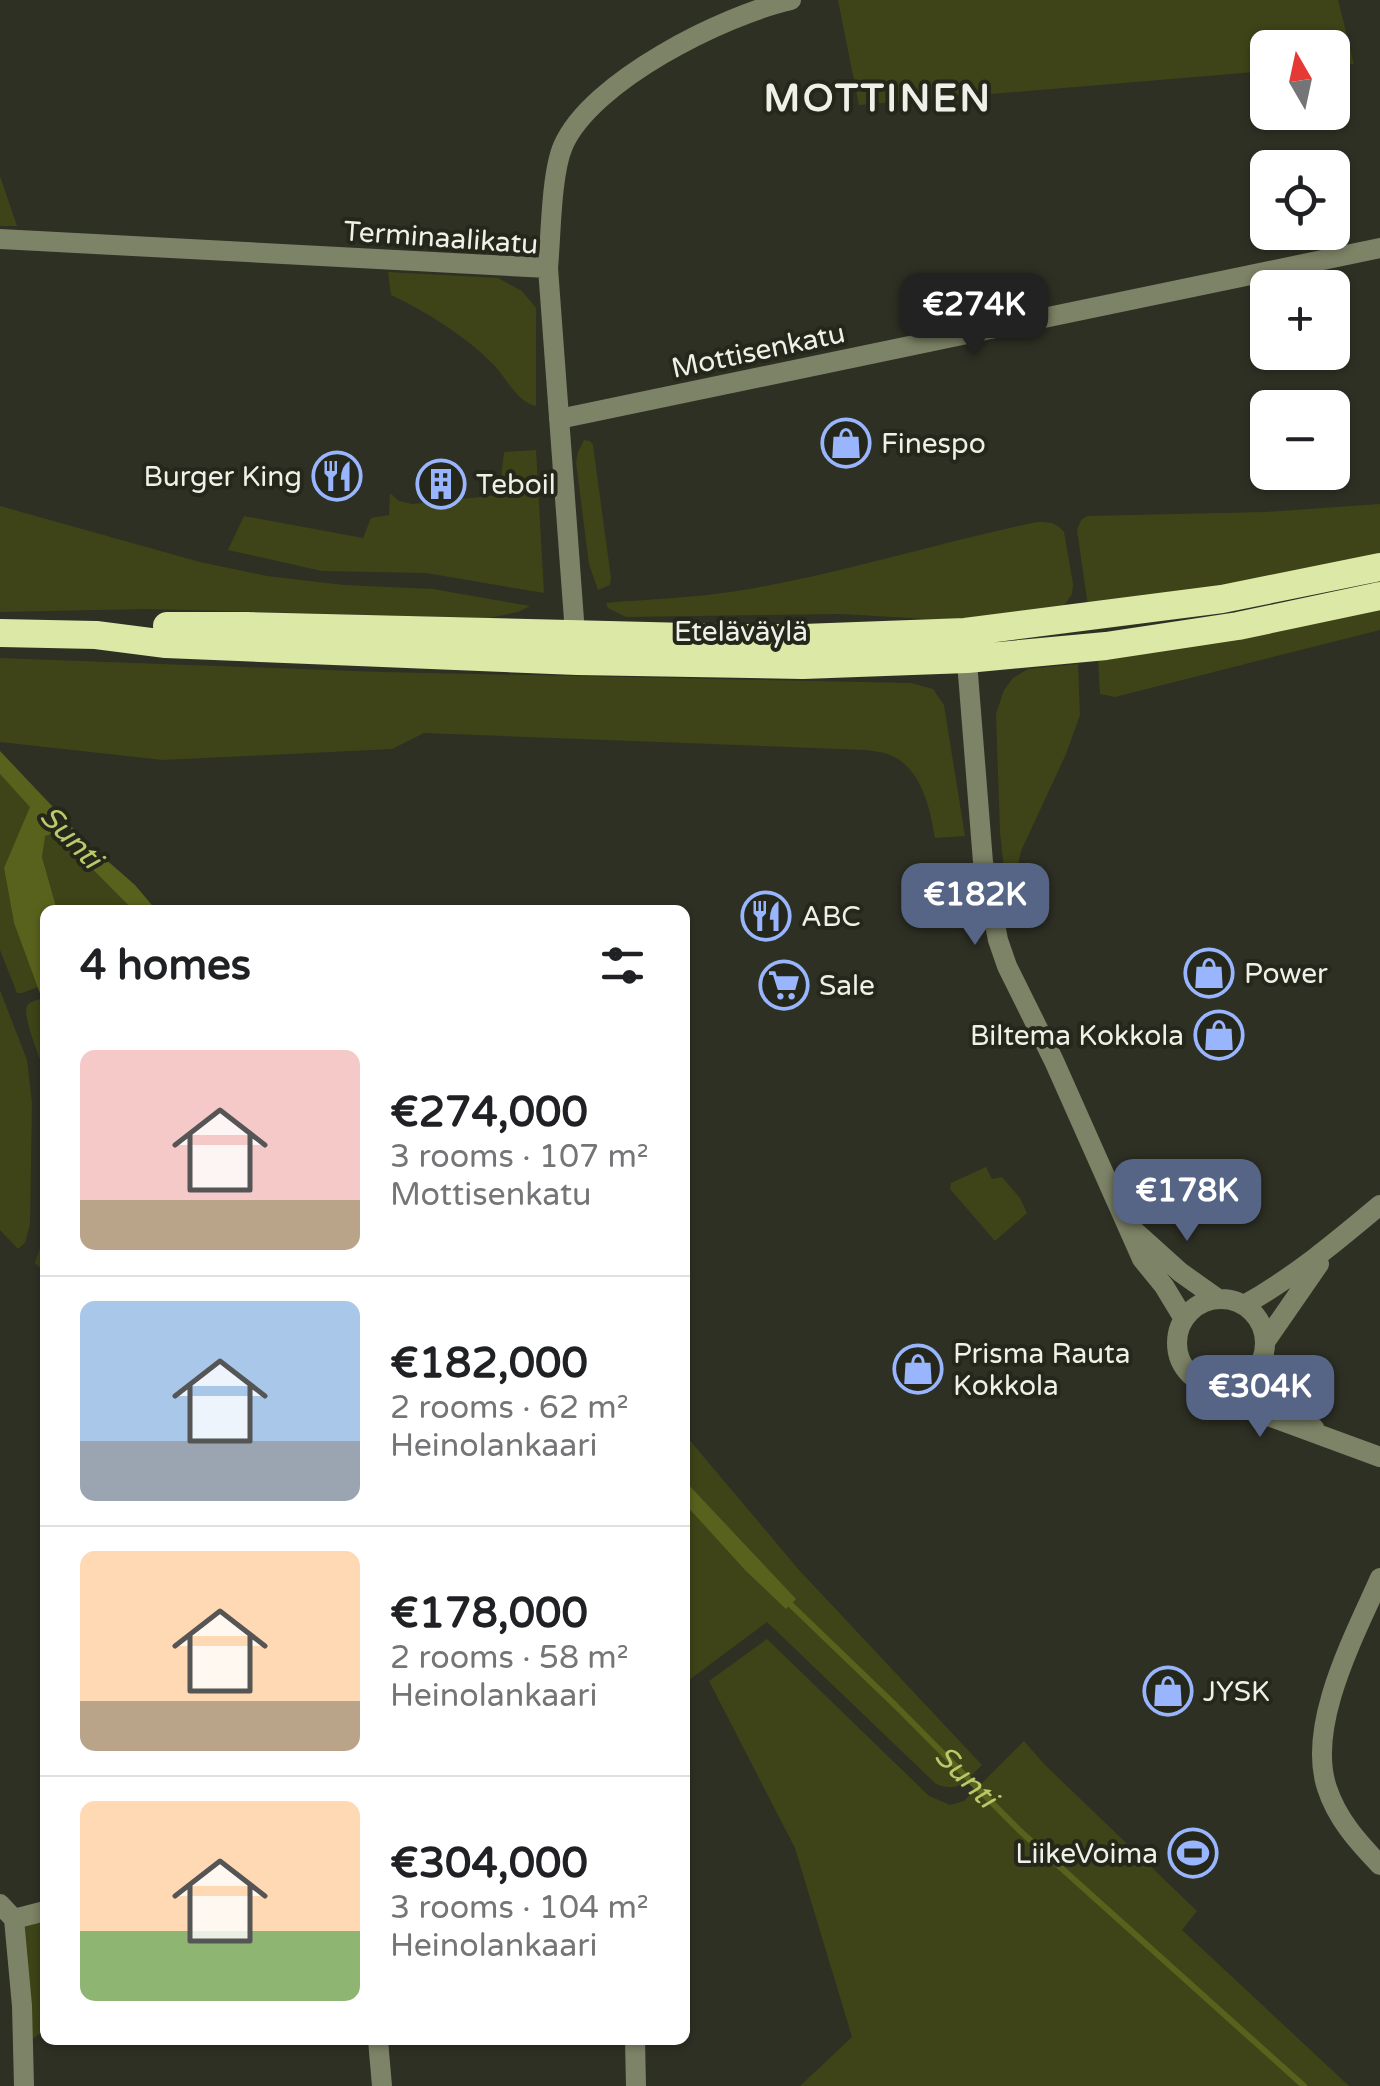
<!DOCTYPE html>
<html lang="en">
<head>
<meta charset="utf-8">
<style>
	:root { --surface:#fff; --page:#f6f6f6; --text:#202124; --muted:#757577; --line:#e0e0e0; --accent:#566486 }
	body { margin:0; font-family:"Varela Round",sans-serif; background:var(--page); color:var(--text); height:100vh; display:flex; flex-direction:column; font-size:38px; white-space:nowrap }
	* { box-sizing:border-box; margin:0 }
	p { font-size:32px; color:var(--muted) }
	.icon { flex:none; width:55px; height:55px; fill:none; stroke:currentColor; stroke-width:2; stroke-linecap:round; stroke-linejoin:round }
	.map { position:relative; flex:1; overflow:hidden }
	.panel { position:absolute; left:40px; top:905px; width:650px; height:1140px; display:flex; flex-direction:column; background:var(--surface); border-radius:15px; box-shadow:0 2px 8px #0004 }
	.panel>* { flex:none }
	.needle { width:65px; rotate:351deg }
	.fabs { position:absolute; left:1250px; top:30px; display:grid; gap:20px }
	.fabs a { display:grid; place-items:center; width:100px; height:100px; border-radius:15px; background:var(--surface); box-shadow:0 2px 8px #0004; font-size:50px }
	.price { position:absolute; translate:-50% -85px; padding:0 22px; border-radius:20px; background:var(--accent); color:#fff; font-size:32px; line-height:65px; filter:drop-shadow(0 2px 5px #0008) }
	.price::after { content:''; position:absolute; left:50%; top:60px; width:30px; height:22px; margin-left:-15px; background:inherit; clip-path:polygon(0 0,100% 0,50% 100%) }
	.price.on { background:#222; color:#fff }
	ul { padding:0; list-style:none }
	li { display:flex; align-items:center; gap:30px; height:250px; padding:0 40px }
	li+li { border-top:2px solid var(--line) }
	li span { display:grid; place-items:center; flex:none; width:280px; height:200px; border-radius:15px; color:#555 }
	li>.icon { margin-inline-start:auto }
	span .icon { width:120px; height:120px; fill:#fffc; stroke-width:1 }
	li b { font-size:42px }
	h2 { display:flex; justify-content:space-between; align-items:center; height:120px; padding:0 40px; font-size:42px }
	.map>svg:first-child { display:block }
	.green { fill:#3e4417 }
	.water { fill:#59621d }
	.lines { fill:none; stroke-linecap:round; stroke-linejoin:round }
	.stream { stroke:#59621d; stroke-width:6 }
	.minor { stroke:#7d8366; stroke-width:20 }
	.tertiary { stroke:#7d8366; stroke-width:20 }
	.trunk { stroke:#dbe8a6; stroke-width:28 }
	.labels { text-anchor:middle; stroke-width:8; stroke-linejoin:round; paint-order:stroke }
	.street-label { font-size:28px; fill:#eff1e8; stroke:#24271a }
	.poi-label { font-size:28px; fill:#eff1e8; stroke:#24271a; text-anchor:start }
	.water-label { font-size:30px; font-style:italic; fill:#bac96a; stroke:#24271a }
	.district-label { font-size:38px; font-weight:bold; letter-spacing:2.5px; fill:#eff1e8; stroke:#24271a }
</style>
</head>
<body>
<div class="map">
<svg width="1380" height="2086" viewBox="0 0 1380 2086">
	<rect width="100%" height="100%" fill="#2e3024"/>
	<!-- green -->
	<path class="green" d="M 838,0 L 1338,0 L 1354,64 L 1333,66 L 1332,48 L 1268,48 L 1267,71 L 859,105 Z
		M 0,176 L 17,226 L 0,226 Z
		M 388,272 L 498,278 L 522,291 L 536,308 L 536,406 C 517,403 505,375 491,362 C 462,334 427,312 391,295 Z
		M 584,440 L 590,441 L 593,445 L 611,578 L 610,585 L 598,590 L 589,564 L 576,462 L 578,452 Z
		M 536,450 L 544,593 L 426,573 L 322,571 L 228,550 L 244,516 L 363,538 L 371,518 L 389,515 L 390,493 L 399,501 L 412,504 L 499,495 L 504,452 Z
		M 1380,504 L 1380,555 L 1233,586 L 1088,606 L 1077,530 L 1081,520 L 1087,516 L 1265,512 Z
		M 0,506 L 200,562 L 267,576 L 344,585 L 433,589 L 530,606 L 518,612 L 489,618 L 147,609 L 0,612 Z
		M 1037,522 C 1049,522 1056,522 1064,532 L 1073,584 L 1072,594 L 1062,609 L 963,621 L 840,614 L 626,617 L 608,608 L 606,603 C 649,599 694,598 737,591 C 838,575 936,543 1037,522 Z
		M 1380,608 L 1380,630 L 1115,697 L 1100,694 L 1098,658 L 1268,634 Z
		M 0,658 L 382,672 L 911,683 L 933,689 L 944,705 L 965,836 L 935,838 C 930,809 922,768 890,755 C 883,752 873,751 866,750 L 424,733 L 392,749 L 163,760 L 0,742 Z
		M 1078,664 L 1080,715 L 1066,754 L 1021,851 L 1015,879 L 1017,925 L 1010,928 L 1000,832 L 996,714 L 1004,690 L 1013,678 L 1028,669 Z
		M 0,774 L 31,807 L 4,868 L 14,923 L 38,987 L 22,993 L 17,993 L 0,950 Z
		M 55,833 L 66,841 L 133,910 L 57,910 L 42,857 L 44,836 Z
		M 0,990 L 27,1060 L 32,1103 L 30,1224 L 25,1243 L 18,1249 L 0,1230 Z
		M 42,998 L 45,1007 L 45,1073 C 41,1061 22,1016 27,1006 C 29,1002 38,1000 42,998 Z
		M 45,1081 L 45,1273 L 35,1263 L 42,1242 Z
		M 986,1167 L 992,1179 L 1002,1177 L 1020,1198 L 1027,1213 L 995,1241 L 950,1189 L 951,1183 Z
		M 687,1437 L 799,1570 L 982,1765 C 965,1781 960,1793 936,1784 L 767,1622 L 685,1683 L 685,1438 Z
		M 767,1639 L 929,1796 L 950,1805 L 964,1801 L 1024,1741 L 1045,1765 L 1197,1911 L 1182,1930 L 1349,2086 L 800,2086 L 852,2037 L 795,1848 L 709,1681 Z
		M 45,1921 L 45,2030 L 32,2039 L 24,1926 Z"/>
	<!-- water -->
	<path class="water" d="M 0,751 L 87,843 L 135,885 L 156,910 L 133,910 L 65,841 L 55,833 L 45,836 L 42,857 L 57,910 L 45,910 L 45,1007 L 14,923 L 4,868 L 30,807 L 0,774 Z
		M 685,1481 L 796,1599 L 786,1609 L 746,1571 L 685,1504 Z"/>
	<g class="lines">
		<!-- stream -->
		<path class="stream" id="s1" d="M 791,1605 L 895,1705 L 1020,1831 L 1304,2086"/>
		<!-- minor -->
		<path class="minor" d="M 0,239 L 548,268 L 576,647
			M 548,268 C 551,236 551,174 563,146 C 591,81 724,15 791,0
			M 559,419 L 1380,248
			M 1244,1305 C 1294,1277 1336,1242 1380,1205
			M 1265,1342 L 1319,1264
			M 1380,1578 C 1355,1635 1306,1725 1327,1788 C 1337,1819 1358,1842 1380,1865
			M 0,1904 L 14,1919 L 22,2006 L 24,2086
			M 14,1919 L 45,1911
			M 378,2040 L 382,2086
			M 635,2040 L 636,2086"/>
		<!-- tertiary -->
		<path class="tertiary" d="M 966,649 L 983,862 L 998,940 L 1007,966 L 1054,1061 L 1142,1259 L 1164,1286 L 1184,1319
			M 1130,1227 L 1180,1272 L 1218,1299
			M1177 1343a44 44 0 1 1 88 0a44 44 0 1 1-88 0Z
			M 1256,1371 L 1280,1398 L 1314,1428
			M 1219,1388 L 1263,1414 L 1380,1457"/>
		<!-- trunk -->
		<path class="trunk" d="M 167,626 L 247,626 L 729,638 L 803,638 L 965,632 L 1222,599 L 1380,567
			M 0,633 L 96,635 L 166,644 L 577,661 L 803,665 L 967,659 L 1106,646 L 1238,626 L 1380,596"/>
	</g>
	<!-- icons -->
	<defs>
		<g id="shop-ring" transform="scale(2.5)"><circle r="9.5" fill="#24271a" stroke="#98b5fd" stroke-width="1.5"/><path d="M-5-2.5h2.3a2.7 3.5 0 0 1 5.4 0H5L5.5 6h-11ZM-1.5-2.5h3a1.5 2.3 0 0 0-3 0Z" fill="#98b5fd"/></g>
		<g id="restaurant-ring" transform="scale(2.5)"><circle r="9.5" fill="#24271a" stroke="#98b5fd" stroke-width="1.5"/><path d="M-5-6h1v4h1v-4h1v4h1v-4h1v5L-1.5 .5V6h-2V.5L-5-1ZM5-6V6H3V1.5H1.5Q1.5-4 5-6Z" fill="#98b5fd"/></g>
		<g id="building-ring" transform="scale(2.5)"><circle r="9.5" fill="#24271a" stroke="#98b5fd" stroke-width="1.5"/><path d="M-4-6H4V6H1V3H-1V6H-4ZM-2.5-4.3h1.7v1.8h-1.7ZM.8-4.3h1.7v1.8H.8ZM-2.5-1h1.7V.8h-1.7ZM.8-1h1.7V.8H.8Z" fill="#98b5fd"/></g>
		<g id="supermarket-ring" transform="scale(2.5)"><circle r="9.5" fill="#24271a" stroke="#98b5fd" stroke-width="1.5"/><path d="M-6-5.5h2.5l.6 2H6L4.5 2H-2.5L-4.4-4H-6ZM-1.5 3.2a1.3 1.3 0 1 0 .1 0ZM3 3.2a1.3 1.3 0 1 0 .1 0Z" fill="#98b5fd"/></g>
		<g id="stadium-ring" transform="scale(2.5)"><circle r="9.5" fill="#24271a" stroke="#98b5fd" stroke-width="1.5"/><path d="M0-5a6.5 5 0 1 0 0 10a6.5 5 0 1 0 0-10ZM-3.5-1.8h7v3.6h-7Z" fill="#98b5fd"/></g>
	</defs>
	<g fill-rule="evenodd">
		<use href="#shop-ring" x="846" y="443"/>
		<use href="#restaurant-ring" x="337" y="476"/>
		<use href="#building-ring" x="441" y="484"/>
		<use href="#restaurant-ring" x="766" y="916"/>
		<use href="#shop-ring" x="1209" y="973"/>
		<use href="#supermarket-ring" x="784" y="985"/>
		<use href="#shop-ring" x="1219" y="1035"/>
		<use href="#shop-ring" x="918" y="1369"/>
		<use href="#shop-ring" x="1168" y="1691"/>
		<use href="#stadium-ring" x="1193" y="1853"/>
	</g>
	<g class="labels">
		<!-- street labels -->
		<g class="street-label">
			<text transform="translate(441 237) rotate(4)" y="10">Terminaalikatu</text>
			<text transform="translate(758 350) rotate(-12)" y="10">Mottisenkatu</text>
			<text x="741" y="641">Eteläväylä</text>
		</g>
		<!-- poi labels -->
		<g class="poi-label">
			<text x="881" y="453">Finespo</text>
			<text x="302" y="486" text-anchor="end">Burger King</text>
			<text x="476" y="494">Teboil</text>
			<text x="801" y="926">ABC</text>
			<text x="1244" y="983">Power</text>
			<text x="819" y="995">Sale</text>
			<text x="1184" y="1045" text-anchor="end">Biltema Kokkola</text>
			<text x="953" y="1363">Prisma Rauta<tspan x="953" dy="32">Kokkola</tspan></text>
			<text x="1203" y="1701">JYSK</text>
			<text x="1158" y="1863" text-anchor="end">LiikeVoima</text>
		</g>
		<!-- water labels -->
		<g class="water-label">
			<text transform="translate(71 837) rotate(46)" y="10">Sunti</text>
			<text dy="10" stroke="none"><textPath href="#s1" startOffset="245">Sunti</textPath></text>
		</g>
		<!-- district labels -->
		<g class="district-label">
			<text x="878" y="111">MOTTINEN</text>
		</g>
	</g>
</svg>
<div class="fabs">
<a><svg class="needle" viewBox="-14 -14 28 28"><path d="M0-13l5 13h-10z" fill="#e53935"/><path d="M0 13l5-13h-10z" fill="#757577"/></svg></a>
<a><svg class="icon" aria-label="locate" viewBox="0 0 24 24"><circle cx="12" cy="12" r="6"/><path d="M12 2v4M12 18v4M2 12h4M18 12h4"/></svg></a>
<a>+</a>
<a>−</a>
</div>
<b class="price on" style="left:974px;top:358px">€274K</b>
<b class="price" style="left:975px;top:948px">€182K</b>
<b class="price" style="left:1187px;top:1244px">€178K</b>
<b class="price" style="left:1260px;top:1440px">€304K</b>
<section class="panel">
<h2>4 homes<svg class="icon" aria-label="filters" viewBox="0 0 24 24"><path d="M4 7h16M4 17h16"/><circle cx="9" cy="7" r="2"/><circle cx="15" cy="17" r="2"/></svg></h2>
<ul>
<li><span style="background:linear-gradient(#f6c9c9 75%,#b9a48a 0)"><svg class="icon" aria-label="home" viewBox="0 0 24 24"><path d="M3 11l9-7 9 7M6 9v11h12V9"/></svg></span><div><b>€274,000</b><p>3 rooms · 107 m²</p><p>Mottisenkatu</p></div></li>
<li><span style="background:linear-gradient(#a9c7e8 70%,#9aa5b1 0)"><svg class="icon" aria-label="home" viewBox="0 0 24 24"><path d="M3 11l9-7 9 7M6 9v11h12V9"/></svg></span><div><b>€182,000</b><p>2 rooms · 62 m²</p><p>Heinolankaari</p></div></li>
<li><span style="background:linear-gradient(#ffd9b3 75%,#b9a48a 0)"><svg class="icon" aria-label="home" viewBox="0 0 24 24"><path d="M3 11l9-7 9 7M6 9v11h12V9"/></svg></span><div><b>€178,000</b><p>2 rooms · 58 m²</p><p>Heinolankaari</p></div></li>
<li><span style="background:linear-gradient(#ffd9b3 65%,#8fb573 0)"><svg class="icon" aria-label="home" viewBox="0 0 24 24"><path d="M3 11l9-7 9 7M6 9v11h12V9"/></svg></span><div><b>€304,000</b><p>3 rooms · 104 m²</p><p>Heinolankaari</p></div></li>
</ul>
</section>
</div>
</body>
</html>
